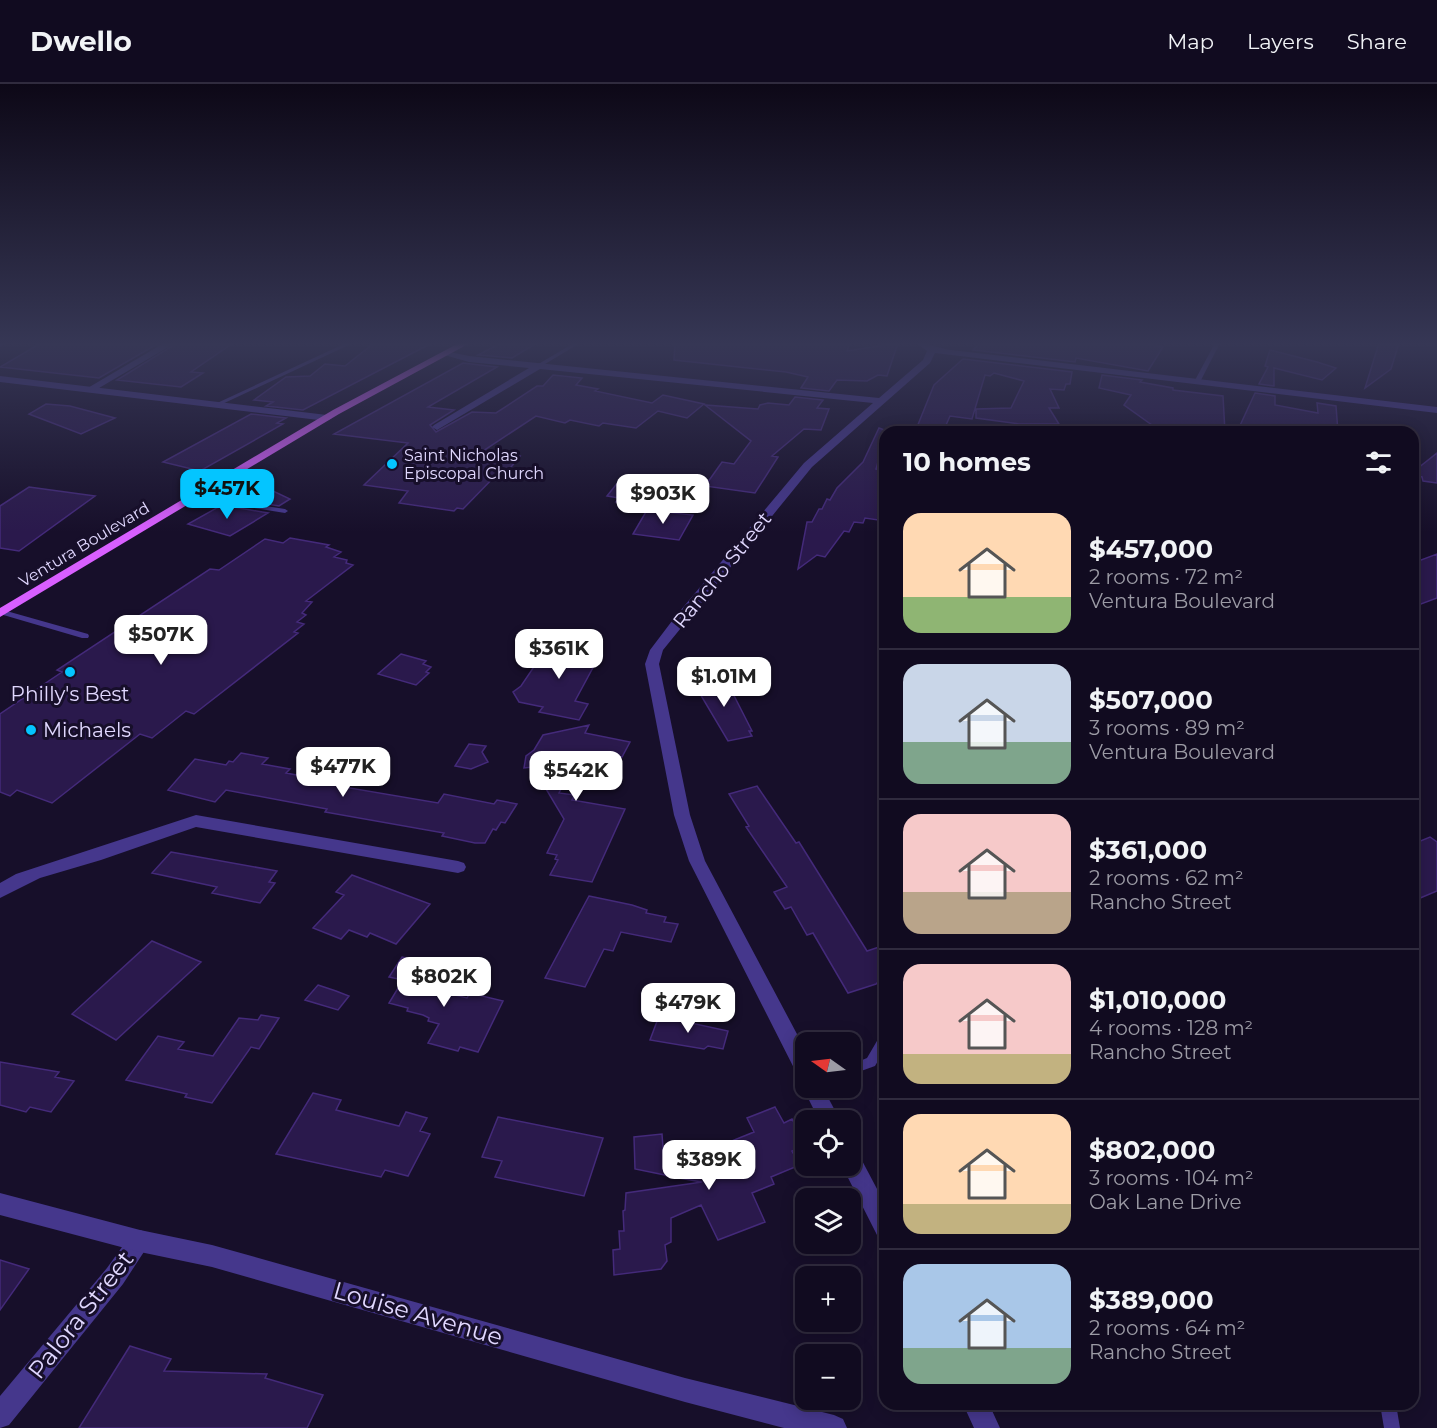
<!DOCTYPE html>
<html lang="en">
<head>
<meta charset="utf-8">
<style>
	:root { --surface:#110b20; --page:#1e192d; --text:#f1f3f6; --muted:#9c9ba5; --line:#302b3e; --accent:#04c5ff }
	body { margin:0; font-family:Montserrat,sans-serif; background:var(--page); color:var(--text); height:100vh; display:flex; flex-direction:column; font-size:22px; white-space:nowrap }
	* { box-sizing:border-box; margin:0 }
	p { font-size:20px; color:var(--muted) }
	.icon { flex:none; width:33px; height:33px; fill:none; stroke:currentColor; stroke-width:2; stroke-linecap:round; stroke-linejoin:round }
	.map { position:relative; flex:1; overflow:hidden }
	.side { position:absolute; left:879px; top:342px; width:540px; height:984px; display:flex; flex-direction:column; background:var(--surface); border-radius:18px; box-shadow:0 3px 15px #0003,0 0 0 2px var(--line) }
	.side>* { flex:none }
	.needle { width:39px; rotate:284deg }
	.fabs { position:absolute; left:795px; top:948px; display:grid; gap:12px }
	.fabs a { display:grid; place-items:center; width:66px; height:66px; border-radius:12px; background:var(--surface); box-shadow:0 3px 15px #0003,0 0 0 2px var(--line); font-size:30px }
	.price { position:absolute; translate:-50% -51px; padding:0 14px; border-radius:12px; background:#fff; color:#222; font-size:20px; line-height:39px; filter:drop-shadow(0 2px 3px #0008) }
	.price::after { content:''; position:absolute; left:50%; top:36px; width:18px; height:14px; margin-left:-9px; background:inherit; clip-path:polygon(0 0,100% 0,50% 100%) }
	.price.current { background:var(--accent); color:#111 }
	ul { padding:0; list-style:none }
	li { display:flex; align-items:center; gap:18px; height:150px; padding:0 24px }
	li+li { border-top:2px solid var(--line) }
	li span { display:grid; place-items:center; flex:none; width:168px; height:120px; border-radius:18px; color:#555 }
	li>.icon { margin-inline-start:auto }
	span .icon { width:72px; height:72px; fill:#fffc; stroke-width:1 }
	li b { font-size:26px }
	h2 { display:flex; justify-content:space-between; align-items:center; height:72px; padding:0 24px; font-size:26px }
	header { display:flex; align-items:center; gap:36px; box-sizing:border-box; height:84px; padding:0 30px; background:var(--surface); border-bottom:2px solid var(--line) }
	header strong { font-size:28px }
	nav { display:flex; gap:33px; margin-inline-start:auto; font-size:21px }
	.map>svg:first-child { display:block }
	.building { fill:#2a194c; stroke:#442a7a; stroke-width:1.5 }
	.lines { fill:none; stroke-linecap:round; stroke-linejoin:round }
	.service { fill:#45378c; fill-rule:evenodd }
	.minor { fill:#45378c; fill-rule:evenodd }
	.tertiary { fill:#45378c; fill-rule:evenodd }
	.primary { fill:#d85fff; fill-rule:evenodd }
	.poi-dot { fill:#04c5ff; stroke:#170f2a; stroke-width:2 }
	.labels { text-anchor:middle; stroke-width:6; stroke-linejoin:round; paint-order:stroke }
	.far-poi-label { font-size:16px; fill:#e1d8ff; stroke:#170f2a; text-anchor:start }
	.far-street-label { font-size:16px; fill:#e1d8ff; stroke:#170f2a }
	.street-label { font-size:20px; fill:#e1d8ff; stroke:#170f2a }
	.poi-label { font-size:20px; fill:#e1d8ff; stroke:#170f2a }
	.near-street-label { font-size:24px; fill:#e1d8ff; stroke:#170f2a }
</style>
</head>
<body>
<header>
<strong>Dwello</strong>
<nav><a>Map</a><a>Layers</a><a>Share</a></nav>
</header>
<div class="map">
<svg width="1437" height="1344" viewBox="0 0 1437 1344">
	<rect width="100%" height="100%" fill="#170f2a"/>
	<!-- building -->
	<path class="building" d="M 41,259 L 159,259 L 99,294 L 0,283 Z
		M 177,259 L 233,259 L 191,288 L 203,289 L 181,303 L 117,296 Z
		M 374,259 L 432,259 L 303,326 L 266,322 L 273,318 L 254,316 L 286,293 L 310,292 L 325,280 L 345,282 Z
		M 501,259 L 537,259 L 512,274 L 478,271 Z
		M 675,259 L 850,259 L 847,267 L 898,259 L 887,292 L 878,291 L 867,297 L 837,296 L 829,307 L 801,304 L 808,293 L 786,288 L 674,276 Z
		M 980,259 L 1143,259 L 1163,263 L 1148,287 L 1076,274 L 1075,278 L 973,266 Z
		M 1379,259 L 1399,259 L 1391,285 L 1365,304 Z
		M 1270,266 L 1317,278 L 1336,284 L 1322,296 L 1274,284 L 1274,302 L 1259,300 L 1268,283 L 1265,282 Z
		M 963,275 L 1072,288 L 1070,300 L 1066,300 L 1064,306 L 1050,305 L 1059,324 L 1049,324 L 1059,340 L 1019,340 L 976,334 L 976,325 L 1011,324 L 1024,297 L 994,289 L 990,292 L 985,291 L 972,335 L 950,332 L 943,348 L 915,348 L 934,301 Z
		M 463,279 L 497,283 L 428,323 L 454,326 L 430,341 L 436,348 L 472,328 L 496,329 L 537,302 L 543,302 L 553,291 L 582,294 L 576,301 L 598,305 L 595,307 L 652,319 L 663,311 L 704,320 L 687,334 L 658,327 L 636,344 L 603,339 L 599,342 L 570,336 L 565,339 L 536,332 L 483,367 L 520,372 L 507,388 L 500,387 L 463,425 L 457,424 L 454,427 L 399,419 L 408,407 L 364,401 L 408,359 L 334,350 Z
		M 1102,291 L 1142,296 L 1140,298 L 1173,304 L 1173,306 L 1223,312 L 1225,348 L 1159,346 L 1124,321 L 1131,311 L 1099,304 Z
		M 1255,309 L 1275,312 L 1275,321 L 1318,329 L 1317,319 L 1336,322 L 1338,348 L 1237,348 Z
		M 795,313 L 823,316 L 817,324 L 829,325 L 821,346 L 804,345 L 772,372 L 778,373 L 755,409 L 705,402 L 722,378 L 734,380 L 751,357 L 705,321 L 758,325 L 760,321 L 768,319 L 789,321 Z
		M 46,320 L 70,322 L 115,334 L 81,350 L 29,330 Z
		M 251,330 L 286,334 L 277,339 L 283,340 L 200,387 L 163,378 Z
		M 879,344 L 887,347 L 876,385 L 885,388 L 885,437 L 865,434 L 863,439 L 854,438 L 849,448 L 844,447 L 825,473 L 817,471 L 798,485 L 807,438 L 812,438 L 819,425 L 822,425 L 827,415 L 830,416 L 837,404 L 863,378 Z
		M 1437,369 L 1437,399 L 1423,397 L 1422,393 L 1413,391 L 1413,388 Z
		M 619,397 L 647,400 L 635,420 L 616,418 L 619,414 L 607,412 Z
		M 29,403 L 95,412 L 19,467 L 0,464 L 0,422 Z
		M 245,405 L 271,406 L 290,415 L 279,422 L 231,414 Z
		M 222,421 L 268,429 L 230,452 L 188,440 Z
		M 647,426 L 693,431 L 679,456 L 633,450 Z
		M 290,454 L 329,461 L 326,463 L 341,468 L 334,473 L 347,476 L 346,479 L 353,481 L 306,517 L 312,518 L 302,529 L 306,531 L 297,538 L 304,540 L 294,548 L 298,549 L 194,630 L 186,627 L 152,654 L 140,650 L 52,719 L 17,706 L 10,712 L 0,708 L 0,630 L 62,588 L 57,586 L 210,485 L 219,486 L 265,455 L 283,459 Z
		M 1437,470 L 1437,514 L 1413,523 L 1413,479 Z
		M 552,556 L 599,563 L 592,577 L 596,578 L 575,617 L 588,620 L 579,636 L 539,628 L 543,623 L 519,618 L 513,608 L 521,602 Z
		M 401,570 L 426,577 L 423,580 L 431,583 L 426,588 L 429,589 L 416,601 L 378,590 Z
		M 724,592 L 752,647 L 749,647 L 752,652 L 728,657 L 693,598 Z
		M 589,641 L 585,649 L 630,658 L 622,673 L 580,668 L 559,709 L 575,711 L 572,716 L 625,725 L 592,798 L 550,791 L 558,776 L 555,775 L 557,771 L 547,769 L 564,735 L 533,683 L 524,684 L 526,672 L 534,666 L 543,651 Z
		M 469,660 L 486,662 L 482,668 L 488,678 L 471,685 L 455,682 Z
		M 241,669 L 268,674 L 262,680 L 290,685 L 286,689 L 334,698 L 332,701 L 438,719 L 444,710 L 494,720 L 497,716 L 517,720 L 505,739 L 501,738 L 496,746 L 493,745 L 485,759 L 475,759 L 442,752 L 444,749 L 325,728 L 327,725 L 226,706 L 215,718 L 168,706 L 195,675 L 226,681 L 229,677 L 233,678 Z
		M 757,702 L 796,759 L 799,758 L 867,867 L 885,861 L 885,891 L 876,900 L 848,909 L 813,849 L 807,851 L 791,823 L 785,825 L 774,808 L 787,803 L 746,743 L 749,742 L 729,710 Z
		M 1430,753 L 1437,758 L 1437,807 L 1413,817 L 1413,760 Z
		M 171,768 L 277,787 L 269,798 L 275,799 L 260,819 L 212,809 L 217,803 L 152,789 Z
		M 352,791 L 403,810 L 430,820 L 396,860 L 370,849 L 367,853 L 349,846 L 341,855 L 313,844 L 344,811 L 336,808 Z
		M 589,812 L 632,821 L 647,826 L 646,829 L 666,833 L 664,838 L 678,840 L 671,858 L 621,848 L 613,867 L 604,865 L 585,903 L 545,894 Z
		M 152,857 L 201,878 L 116,956 L 72,930 Z
		M 402,873 L 438,882 L 426,904 L 467,914 L 470,909 L 503,917 L 478,968 L 460,963 L 458,967 L 428,959 L 439,940 L 428,937 L 429,934 L 423,931 L 407,927 L 408,924 L 389,919 L 403,896 L 389,893 Z
		M 318,901 L 336,907 L 349,912 L 338,926 L 305,916 Z
		M 261,931 L 279,934 L 259,965 L 251,963 L 212,1019 L 185,1013 L 187,1010 L 126,996 L 158,952 L 184,958 L 178,965 L 213,972 L 239,934 L 258,936 Z
		M 659,932 L 728,947 L 723,965 L 708,962 L 704,965 L 650,956 Z
		M 0,978 L 59,988 L 55,993 L 74,997 L 51,1028 L 30,1023 L 26,1028 L 0,1021 Z
		M 313,1009 L 341,1016 L 336,1026 L 399,1042 L 406,1028 L 427,1034 L 420,1047 L 430,1050 L 408,1092 L 385,1086 L 381,1093 L 276,1070 Z
		M 775,1023 L 784,1039 L 792,1035 L 806,1061 L 792,1067 L 800,1081 L 771,1093 L 774,1100 L 752,1109 L 765,1138 L 718,1156 L 701,1121 L 671,1134 L 671,1158 L 665,1161 L 667,1177 L 661,1185 L 614,1191 L 613,1166 L 620,1165 L 619,1147 L 624,1147 L 623,1127 L 625,1126 L 626,1109 L 702,1098 L 667,1092 L 694,1065 L 703,1062 L 712,1065 L 754,1048 L 747,1034 Z
		M 498,1033 L 603,1054 L 584,1112 L 495,1093 L 502,1077 L 482,1073 Z
		M 662,1050 L 665,1091 L 635,1085 L 634,1053 Z
		M 0,1176 L 29,1185 L 0,1226 Z
		M 130,1262 L 171,1275 L 164,1287 L 267,1290 L 265,1294 L 323,1311 L 307,1344 L 79,1344 Z"/>
	<g class="lines">
		<!-- service -->
		<path class="service" d="M 346,259 L 353,259 L 220,321 L 215,320 Z
			M 574,259 L 580,259 L 540,283 L 535,282 Z
			M 1215,259 L 1220,259 L 1200,298 L 1195,299 L 1194,298 Z
			M 987,344 L 993,348 L 986,348 L 984,346 Z
			M 194,411 L 285,425 L 288,427 L 285,429 L 192,414 L 191,413 Z
			M 3,526 L 88,550 L 89,552 L 88,554 L 82,554 L 0,530 L 0,526 Z
			M 885,949 L 885,965 L 875,982 L 850,991 L 850,981 L 867,974 L 881,950 Z
			M 1380,1320 L 1396,1320 L 1400,1344 L 1384,1344 Z"/>
		<!-- minor -->
		<path class="minor" d="M 0,259 L 6,259 L 0,263 Z
			M 164,259 L 175,259 L 94,307 L 86,305 Z
			M 916,259 C 928,259 939,264 951,266 L 1437,323 L 1437,329 L 935,269 L 930,279 L 812,383 L 685,539 L 663,566 L 659,580 L 690,731 L 705,777 L 806,967 L 806,997 L 799,994 L 689,777 L 674,731 L 645,580 L 650,566 L 675,533 L 804,379 L 873,319 L 540,285 L 437,346 L 432,343 L 434,341 L 529,284 L 469,278 L 441,270 L 445,267 L 469,272 L 879,314 L 923,276 L 927,267 Z
			M 196,731 L 458,777 L 464,779 L 466,783 L 464,787 L 458,789 L 196,743 L 101,776 L 40,794 L 0,814 L 0,799 L 16,790 Z
			M 806,998 L 806,1004 L 823,1004 L 840,1036 L 819,1036 L 803,1004 Z
			M 850,1066 L 858,1069 L 885,1120 L 885,1154 L 877,1151 L 842,1082 L 850,1082 Z
			M 140,1146 L 148,1149 L 151,1157 L 123,1200 L 9,1341 L 0,1344 L 0,1312 L 107,1184 L 132,1149 Z
			M 963,1320 L 989,1320 L 1000,1344 L 974,1344 Z"/>
		<!-- tertiary -->
		<path class="tertiary" d="M 0,292 L 327,331 L 332,334 L 327,337 L 0,298 Z
			M 0,1109 L 140,1146 L 212,1161 L 685,1294 L 834,1331 L 843,1335 L 847,1344 L 784,1344 L 685,1318 L 212,1183 L 140,1168 L 0,1131 Z"/>
		<!-- primary -->
		<path class="primary" d="M 459,259 L 470,259 L 339,330 L 0,533 L 0,524 L 333,326 Z"/>
	</g>
	<!-- sky -->
	<linearGradient id="sky" x2="0" y2="1"><stop stop-color="#0d0817"/><stop offset="0.58" stop-color="#363755"/><stop offset="1" stop-color="#363755" stop-opacity="0"/></linearGradient>
	<rect width="1437" height="448" fill="url(#sky)"/>
	<!-- markers -->
	<g class="poi-dot">
		<circle cx="392" cy="380" r="6"/>
		<circle cx="70" cy="588" r="6"/>
		<circle cx="31" cy="646" r="6"/>
	</g>
	<g class="labels">
		<!-- far-poi labels -->
		<g class="far-poi-label">
			<text x="404" y="377">Saint Nicholas<tspan x="404" dy="18">Episcopal Church</tspan></text>
		</g>
		<!-- far-street labels -->
		<g class="far-street-label">
			<text transform="translate(84 460) rotate(-31)" y="6">Ventura Boulevard</text>
		</g>
		<!-- street labels -->
		<g class="street-label">
			<text transform="translate(722 486) rotate(-51)" y="7">Rancho Street</text>
		</g>
		<!-- poi labels -->
		<g class="poi-label">
			<text x="70" y="617">Philly's Best</text>
			<text x="43" y="653" text-anchor="start">Michaels</text>
		</g>
		<!-- near-street labels -->
		<g class="near-street-label">
			<text transform="translate(418 1230) rotate(16)" y="8">Louise Avenue</text>
			<text transform="translate(81 1231) rotate(-52)" y="8">Palora Street</text>
		</g>
	</g>
</svg>
<div class="fabs">
<a><svg class="needle" viewBox="-14 -14 28 28"><path d="M0-13l5 13h-10z" fill="#e53935"/><path d="M0 13l5-13h-10z" fill="#9c9ba5"/></svg></a>
<a><svg class="icon" aria-label="locate" viewBox="0 0 24 24"><circle cx="12" cy="12" r="6"/><path d="M12 2v4M12 18v4M2 12h4M18 12h4"/></svg></a>
<a><svg class="icon" aria-label="layers" viewBox="0 0 24 24"><path d="M12 4l9 5-9 5-9-5zM3 14l9 5 9-5"/></svg></a>
<a>+</a>
<a>−</a>
</div>
<b class="price current" style="left:227px;top:436px">$457K</b>
<b class="price" style="left:663px;top:441px">$903K</b>
<b class="price" style="left:161px;top:582px">$507K</b>
<b class="price" style="left:559px;top:596px">$361K</b>
<b class="price" style="left:724px;top:624px">$1.01M</b>
<b class="price" style="left:343px;top:714px">$477K</b>
<b class="price" style="left:576px;top:718px">$542K</b>
<b class="price" style="left:444px;top:924px">$802K</b>
<b class="price" style="left:688px;top:950px">$479K</b>
<b class="price" style="left:709px;top:1107px">$389K</b>
<section class="side">
<h2>10 homes<svg class="icon" aria-label="filters" viewBox="0 0 24 24"><path d="M4 7h16M4 17h16"/><circle cx="9" cy="7" r="2"/><circle cx="15" cy="17" r="2"/></svg></h2>
<ul>
<li><span style="background:linear-gradient(#ffd9b3 70%,#8fb573 0)"><svg class="icon" aria-label="home" viewBox="0 0 24 24"><path d="M3 11l9-7 9 7M6 9v11h12V9"/></svg></span><div><b>$457,000</b><p>2 rooms · 72 m²</p><p>Ventura Boulevard</p></div></li>
<li><span style="background:linear-gradient(#c9d6e8 65%,#7fa58c 0)"><svg class="icon" aria-label="home" viewBox="0 0 24 24"><path d="M3 11l9-7 9 7M6 9v11h12V9"/></svg></span><div><b>$507,000</b><p>3 rooms · 89 m²</p><p>Ventura Boulevard</p></div></li>
<li><span style="background:linear-gradient(#f6c9c9 65%,#b9a48a 0)"><svg class="icon" aria-label="home" viewBox="0 0 24 24"><path d="M3 11l9-7 9 7M6 9v11h12V9"/></svg></span><div><b>$361,000</b><p>2 rooms · 62 m²</p><p>Rancho Street</p></div></li>
<li><span style="background:linear-gradient(#f6c9c9 75%,#c2b280 0)"><svg class="icon" aria-label="home" viewBox="0 0 24 24"><path d="M3 11l9-7 9 7M6 9v11h12V9"/></svg></span><div><b>$1,010,000</b><p>4 rooms · 128 m²</p><p>Rancho Street</p></div></li>
<li><span style="background:linear-gradient(#ffd9b3 75%,#c2b280 0)"><svg class="icon" aria-label="home" viewBox="0 0 24 24"><path d="M3 11l9-7 9 7M6 9v11h12V9"/></svg></span><div><b>$802,000</b><p>3 rooms · 104 m²</p><p>Oak Lane Drive</p></div></li>
<li><span style="background:linear-gradient(#a9c7e8 70%,#7fa58c 0)"><svg class="icon" aria-label="home" viewBox="0 0 24 24"><path d="M3 11l9-7 9 7M6 9v11h12V9"/></svg></span><div><b>$389,000</b><p>2 rooms · 64 m²</p><p>Rancho Street</p></div></li>
</ul>
</section>
</div>
</body>
</html>
